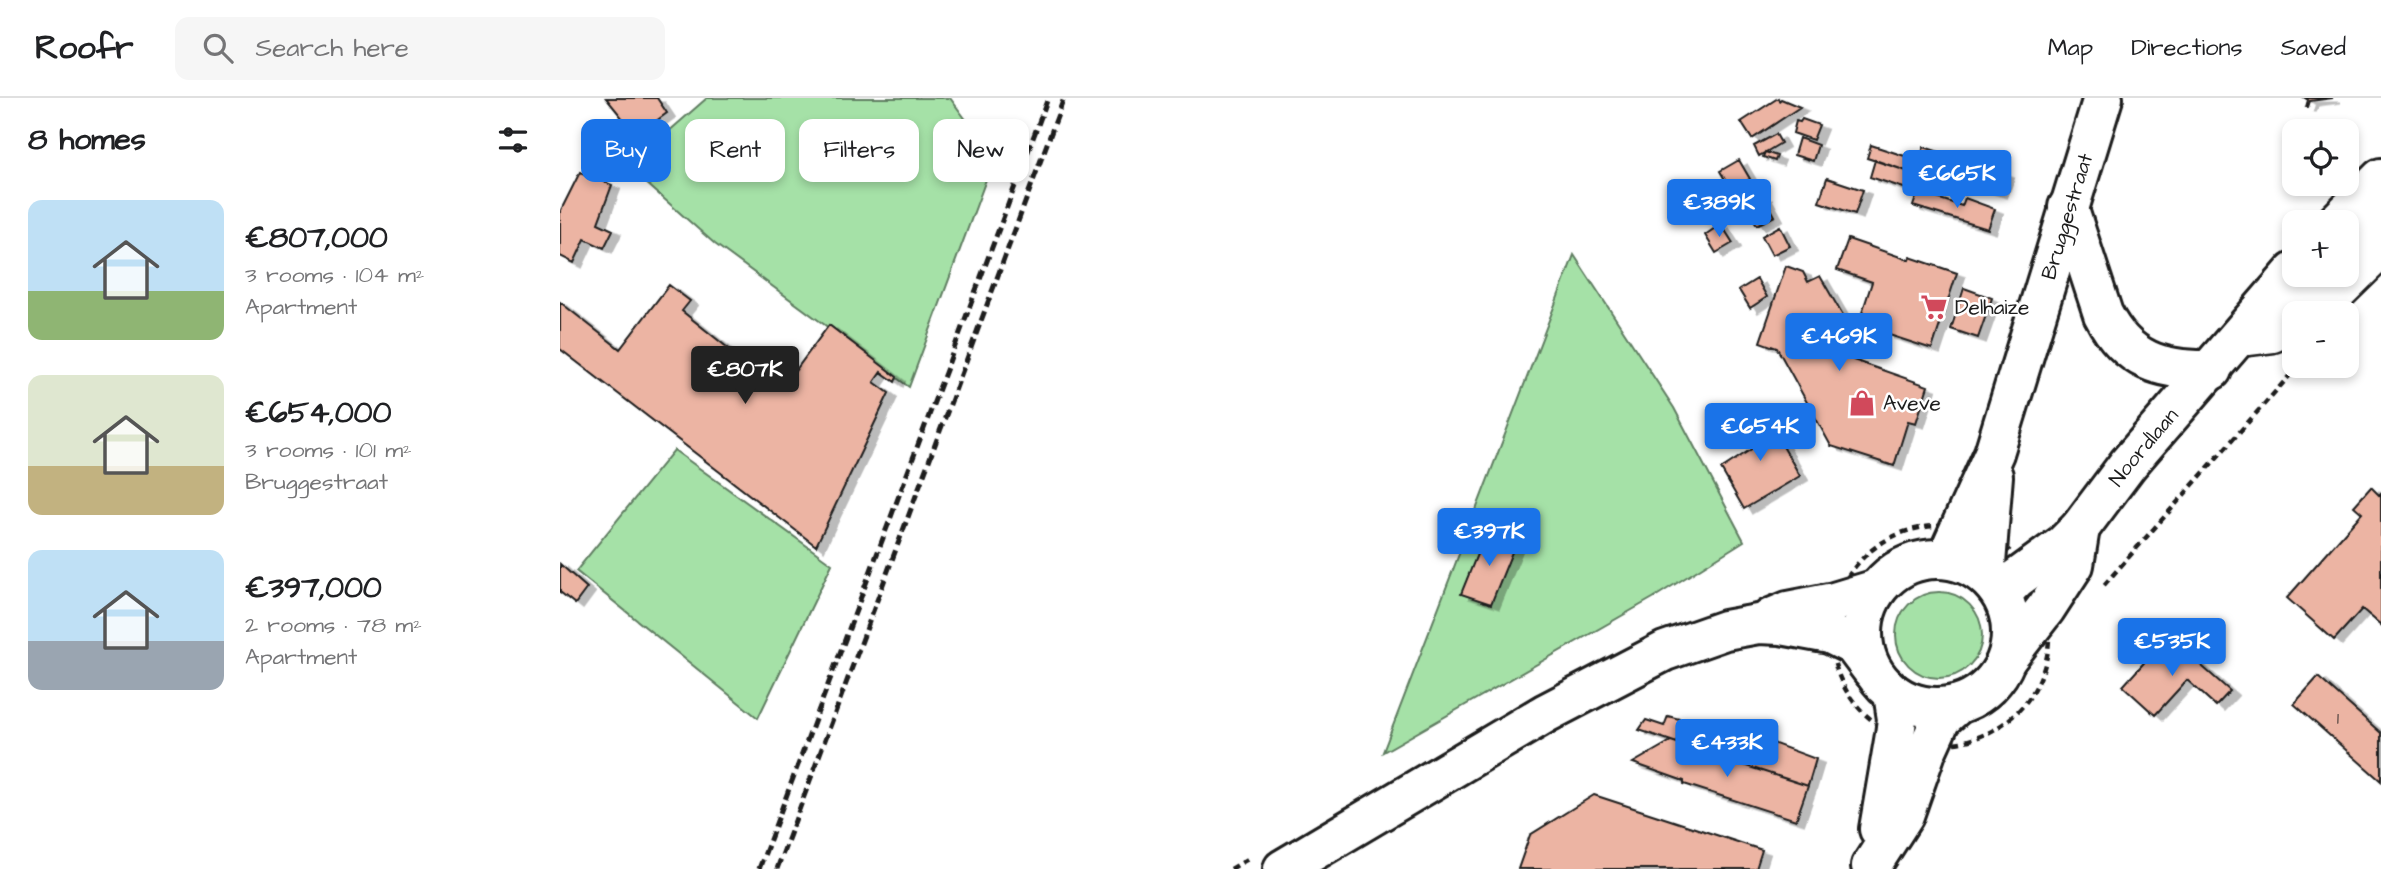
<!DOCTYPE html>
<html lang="en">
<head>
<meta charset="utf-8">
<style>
	:root { --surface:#fff; --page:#f6f6f6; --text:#202124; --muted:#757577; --line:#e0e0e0; --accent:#1a73e8 }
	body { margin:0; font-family:"Architects Daughter",sans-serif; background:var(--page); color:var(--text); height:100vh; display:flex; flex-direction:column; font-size:26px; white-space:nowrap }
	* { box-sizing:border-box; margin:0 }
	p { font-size:23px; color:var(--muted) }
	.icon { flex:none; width:38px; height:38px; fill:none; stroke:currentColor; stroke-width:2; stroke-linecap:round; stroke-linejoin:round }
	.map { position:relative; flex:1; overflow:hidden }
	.sheet { display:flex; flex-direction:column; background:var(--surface); width:560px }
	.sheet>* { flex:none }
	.hud { position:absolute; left:21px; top:21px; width:665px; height:63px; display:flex; gap:14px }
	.controls { position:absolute; left:1722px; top:21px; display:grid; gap:14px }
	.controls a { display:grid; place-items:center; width:77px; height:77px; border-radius:14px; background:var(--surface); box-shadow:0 4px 10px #0003; font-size:35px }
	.price { position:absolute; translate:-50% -60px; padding:0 16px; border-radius:7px; background:var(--accent); color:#fff; font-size:23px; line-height:46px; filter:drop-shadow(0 2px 4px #0008) }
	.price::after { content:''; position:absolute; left:50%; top:42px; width:21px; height:16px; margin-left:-10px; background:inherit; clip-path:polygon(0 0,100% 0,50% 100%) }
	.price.selected { background:#222; color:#fff }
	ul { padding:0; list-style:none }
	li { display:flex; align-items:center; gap:21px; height:175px; padding:0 28px }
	li span { display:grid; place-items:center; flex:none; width:196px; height:140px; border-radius:14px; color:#555 }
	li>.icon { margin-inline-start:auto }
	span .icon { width:84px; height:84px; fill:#fffc; stroke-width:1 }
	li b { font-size:30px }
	h2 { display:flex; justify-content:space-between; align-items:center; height:84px; padding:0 28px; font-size:30px }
	.pill { padding:0 24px; border-radius:14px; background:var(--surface); box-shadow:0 4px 10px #0003; font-size:24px; line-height:63px }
	.pill.selected { background:var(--accent); color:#fff }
	header { display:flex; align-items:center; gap:42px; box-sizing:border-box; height:98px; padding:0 35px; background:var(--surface); border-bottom:2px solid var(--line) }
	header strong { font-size:33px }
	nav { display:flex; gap:38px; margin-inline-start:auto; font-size:24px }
	.search { width:490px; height:63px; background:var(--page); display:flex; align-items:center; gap:18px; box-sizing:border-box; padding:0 24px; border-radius:14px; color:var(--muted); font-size:26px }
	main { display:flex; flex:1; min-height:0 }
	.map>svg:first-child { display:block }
	.green { fill:#a5e1a7; stroke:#607e62; stroke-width:2 }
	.building { fill:#ecb4a3; stroke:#1c1c1c; stroke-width:2; filter:url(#shadow) }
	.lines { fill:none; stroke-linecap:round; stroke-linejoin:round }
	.minor-casing { stroke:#1c1c1c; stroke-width:35 }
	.tertiary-casing { stroke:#1c1c1c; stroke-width:44 }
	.primary-casing { stroke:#1c1c1c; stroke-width:44 }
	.path { stroke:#1c1c1c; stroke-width:4.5; stroke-dasharray:7 5; stroke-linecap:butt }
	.minor { stroke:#fff; stroke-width:30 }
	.tertiary { stroke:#fff; stroke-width:38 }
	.primary { stroke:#fff; stroke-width:38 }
	.rail { stroke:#1c1c1c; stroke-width:5; stroke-dasharray:10 5; stroke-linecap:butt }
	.labels { text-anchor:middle; stroke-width:5; stroke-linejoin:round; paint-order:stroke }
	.number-label { font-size:18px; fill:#50423e }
	.street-label { font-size:21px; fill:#1c1c1c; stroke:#fff }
	.poi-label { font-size:21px; fill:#1c1c1c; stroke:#fff; text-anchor:start }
</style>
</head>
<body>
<header>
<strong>Roofr</strong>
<div class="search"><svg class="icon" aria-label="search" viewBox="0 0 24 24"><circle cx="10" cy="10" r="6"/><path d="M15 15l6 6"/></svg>Search here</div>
<nav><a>Map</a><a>Directions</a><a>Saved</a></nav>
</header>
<main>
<section class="sheet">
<h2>8 homes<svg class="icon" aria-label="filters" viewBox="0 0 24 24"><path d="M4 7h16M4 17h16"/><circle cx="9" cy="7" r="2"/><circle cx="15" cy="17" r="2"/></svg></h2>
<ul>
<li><span style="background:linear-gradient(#bfe0f5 65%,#8fb573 0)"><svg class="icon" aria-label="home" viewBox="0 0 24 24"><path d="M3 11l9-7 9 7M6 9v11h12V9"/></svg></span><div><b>€807,000</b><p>3 rooms · 104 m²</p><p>Apartment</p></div></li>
<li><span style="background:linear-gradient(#dfe7d0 65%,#c2b280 0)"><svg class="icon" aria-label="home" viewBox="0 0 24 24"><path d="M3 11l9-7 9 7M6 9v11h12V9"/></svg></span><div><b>€654,000</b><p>3 rooms · 101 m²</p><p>Bruggestraat</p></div></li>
<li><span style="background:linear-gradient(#bfe0f5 65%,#9aa5b1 0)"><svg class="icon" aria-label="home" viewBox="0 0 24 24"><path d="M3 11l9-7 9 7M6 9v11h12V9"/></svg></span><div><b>€397,000</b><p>2 rooms · 78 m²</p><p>Apartment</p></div></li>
</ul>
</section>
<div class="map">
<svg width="1821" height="771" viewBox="0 0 1821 771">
	<defs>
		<filter id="shadow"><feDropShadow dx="8" dy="4.5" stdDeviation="0" flood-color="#0004"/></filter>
	</defs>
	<rect width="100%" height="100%" fill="#fff"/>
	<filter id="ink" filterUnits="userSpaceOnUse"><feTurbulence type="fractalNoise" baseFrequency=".0143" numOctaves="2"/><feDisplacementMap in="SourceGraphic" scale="14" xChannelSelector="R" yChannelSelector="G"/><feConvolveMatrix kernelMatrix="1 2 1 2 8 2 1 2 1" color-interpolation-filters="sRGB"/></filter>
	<g filter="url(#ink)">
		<!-- green -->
		<path class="green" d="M 147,0 L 390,0 L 434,60 L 349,289 L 155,146 L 68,69 Z
			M 1014,157 L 1114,310 L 1184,443 L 1093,500 L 823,654 Z
			M 114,352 L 272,466 L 198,620 L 16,473 Z
			M1336 537a43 43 0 1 1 86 0a43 43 0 1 1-86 0Z"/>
		<!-- building -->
		<path class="building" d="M 46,0 L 97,0 L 107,15 L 92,26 L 98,36 L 87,44 L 80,34 L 76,37 Z
			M 1218,0 L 1219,3 L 1221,1 L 1240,9 L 1192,41 L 1181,24 Z
			M 1745,0 L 1773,0 L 1750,3 L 1748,9 L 1746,9 L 1748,2 Z
			M 1242,21 L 1259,27 L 1253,42 L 1233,35 L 1236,23 L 1240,24 Z
			M 1216,36 L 1221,45 L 1199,58 L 1194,48 Z
			M 1239,40 L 1258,47 L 1253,63 L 1234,57 Z
			M 1311,47 L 1363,64 L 1359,77 L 1307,60 Z
			M 1364,49 L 1446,76 L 1439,95 L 1403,84 L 1406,74 L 1366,62 L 1367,60 L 1361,57 Z
			M 1205,54 L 1217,58 L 1215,63 L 1203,59 Z
			M 1179,62 L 1190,81 L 1171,92 L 1160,73 Z
			M 1315,62 L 1358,77 L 1353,93 L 1310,79 Z
			M 20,74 L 52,87 L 38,125 L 53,132 L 44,150 L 25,141 L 14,165 L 0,158 L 0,114 Z
			M 1267,80 L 1303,92 L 1295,116 L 1259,104 Z
			M 1358,94 L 1402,108 L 1405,100 L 1435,111 L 1428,131 L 1353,108 Z
			M 1204,98 L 1215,118 L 1197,127 L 1186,108 Z
			M 1161,126 L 1173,145 L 1156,155 L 1145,137 Z
			M 1220,128 L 1230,148 L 1212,157 L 1202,138 Z
			M 1288,141 L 1349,162 L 1350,159 L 1397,175 L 1372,251 L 1326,236 L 1327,229 L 1323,228 L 1323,223 L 1302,215 L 1312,184 L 1277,172 Z
			M 1226,168 L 1243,174 L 1248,184 L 1260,178 L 1298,244 L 1287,251 L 1293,262 L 1368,288 L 1356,325 L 1348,323 L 1334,368 L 1271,348 L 1217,250 L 1200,244 Z
			M 1197,181 L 1207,199 L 1190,210 L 1179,192 Z
			M 109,187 L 130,203 L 122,213 L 183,262 L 185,259 L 224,288 L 269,227 L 337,279 L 335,284 L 321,274 L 314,284 L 329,295 L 256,448 L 0,251 L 0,204 L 60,251 Z
			M 1404,190 L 1432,200 L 1418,240 L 1391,231 Z
			M 1200,308 L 1240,378 L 1184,411 L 1161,371 L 1193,350 L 1182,330 L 1189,325 L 1185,316 Z
			M 1811,389 L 1819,397 L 1821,395 L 1821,527 L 1802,511 L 1774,542 L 1727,500 L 1802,415 L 1794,408 Z
			M 926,434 L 956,444 L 931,506 L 901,496 Z
			M 0,466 L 27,490 L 15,506 L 0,494 Z
			M 1608,538 L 1670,593 L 1656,608 L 1627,582 L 1595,617 L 1563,588 Z
			M 1758,579 L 1821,635 L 1821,683 L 1734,606 Z
			M 1108,618 L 1123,622 L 1117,645 L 1079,632 L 1086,622 L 1104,628 Z
			M 1132,624 L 1199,644 L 1199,640 L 1256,661 L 1248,688 L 1124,648 Z
			M 1111,643 L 1248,688 L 1236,722 L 1124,686 L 1124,683 L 1073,665 Z
			M 1034,697 L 1202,752 L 1196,771 L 958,771 L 970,737 Z"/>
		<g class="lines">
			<!-- minor casing -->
			<g class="minor-casing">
				<path id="minor" d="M 1756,215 L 1772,204 L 1821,156
					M 1688,242 L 1713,239 L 1734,230"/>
			</g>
			<!-- tertiary casing -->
			<g class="tertiary-casing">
				<g id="tertiary">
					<path d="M 1508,109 L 1543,216 C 1567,263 1601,273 1652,272"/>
					<path id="s1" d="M 1386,461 L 1434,355 L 1543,0"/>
					<path d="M 1425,478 L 1433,378"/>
				</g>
			</g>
			<!-- primary casing -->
			<g class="primary-casing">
				<g id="primary">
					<path d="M 1777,124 L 1821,80"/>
					<path d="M 1787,157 L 1821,125"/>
					<path d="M 1721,215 L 1766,177"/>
					<circle cx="1377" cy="535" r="74"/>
					<path id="s2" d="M 1441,496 L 1456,481 L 1504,446 L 1520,430 L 1568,366 L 1734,174"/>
					<path d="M 1211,520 L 1228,513 L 1274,504 L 1317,491"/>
					<path d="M 1448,559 L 1486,510 L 1514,467 L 1520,430"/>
					<path d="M 1319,731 L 1335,637 L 1337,621 L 1333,595"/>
					<path d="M 1311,768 L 1344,717 L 1366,654 L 1381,621 L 1397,607"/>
					<path d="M 723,771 L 986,615 L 1105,553 L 1165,532 L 1198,526 L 1221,527 L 1270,536 L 1294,548 L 1312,572"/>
				</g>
			</g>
			<!-- path -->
			<path class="path" d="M 1726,143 L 1734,133
				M1271 537a109 109 0 1 1 218 0a109 109 0 1 1-218 0Z
				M 1544,487 L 1738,268
				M 671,771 L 691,759"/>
			<!-- minor -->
			<use href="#minor" class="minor"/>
			<!-- tertiary -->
			<use href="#tertiary" class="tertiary"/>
			<!-- primary -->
			<use href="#primary" class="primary"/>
			<!-- rail -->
			<path class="rail" d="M 199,771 L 488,0
				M 217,771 L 504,0"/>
		</g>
	</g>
	<!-- icons -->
	<defs>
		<g id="supermarket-bare" transform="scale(2.1)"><path d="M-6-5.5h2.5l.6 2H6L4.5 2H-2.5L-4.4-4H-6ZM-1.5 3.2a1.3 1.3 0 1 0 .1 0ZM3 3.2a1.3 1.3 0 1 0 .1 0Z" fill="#d1495b" stroke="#fff" stroke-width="2.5" paint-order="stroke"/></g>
		<g id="shop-bare" transform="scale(2.1)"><path d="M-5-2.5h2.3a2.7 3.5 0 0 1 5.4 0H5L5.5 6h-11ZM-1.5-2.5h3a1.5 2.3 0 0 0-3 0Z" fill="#d1495b" stroke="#fff" stroke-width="2.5" paint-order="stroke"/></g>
	</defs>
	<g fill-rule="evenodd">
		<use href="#supermarket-bare" x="1374" y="209"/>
		<use href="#shop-bare" x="1302" y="305"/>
	</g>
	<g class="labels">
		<!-- number labels -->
		<g class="number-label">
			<text x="1778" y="626">1</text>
		</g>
		<!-- street labels -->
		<g class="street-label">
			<text dy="7" stroke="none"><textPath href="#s1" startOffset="364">Bruggestraat</textPath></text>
			<text dy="7" stroke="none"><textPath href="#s2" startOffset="206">Noordlaan</textPath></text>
		</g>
		<!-- poi labels -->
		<g class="poi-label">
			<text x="1395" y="216">Delhaize</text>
			<text x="1323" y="312">Aveve</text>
		</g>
	</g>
</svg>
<div class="controls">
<a><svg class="icon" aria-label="locate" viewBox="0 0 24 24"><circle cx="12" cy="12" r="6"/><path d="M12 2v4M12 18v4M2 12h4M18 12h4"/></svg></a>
<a>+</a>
<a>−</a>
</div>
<b class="price" style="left:1397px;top:112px">€665K</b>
<b class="price" style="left:1159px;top:141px">€389K</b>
<b class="price" style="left:1279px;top:275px">€469K</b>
<b class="price selected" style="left:185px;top:308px">€807K</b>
<b class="price" style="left:1200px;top:365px">€654K</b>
<b class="price" style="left:929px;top:470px">€397K</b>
<b class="price" style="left:1612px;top:580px">€535K</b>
<b class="price" style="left:1167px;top:681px">€433K</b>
<div class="hud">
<a class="pill selected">Buy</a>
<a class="pill">Rent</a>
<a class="pill">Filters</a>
<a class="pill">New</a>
</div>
</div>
</main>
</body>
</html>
